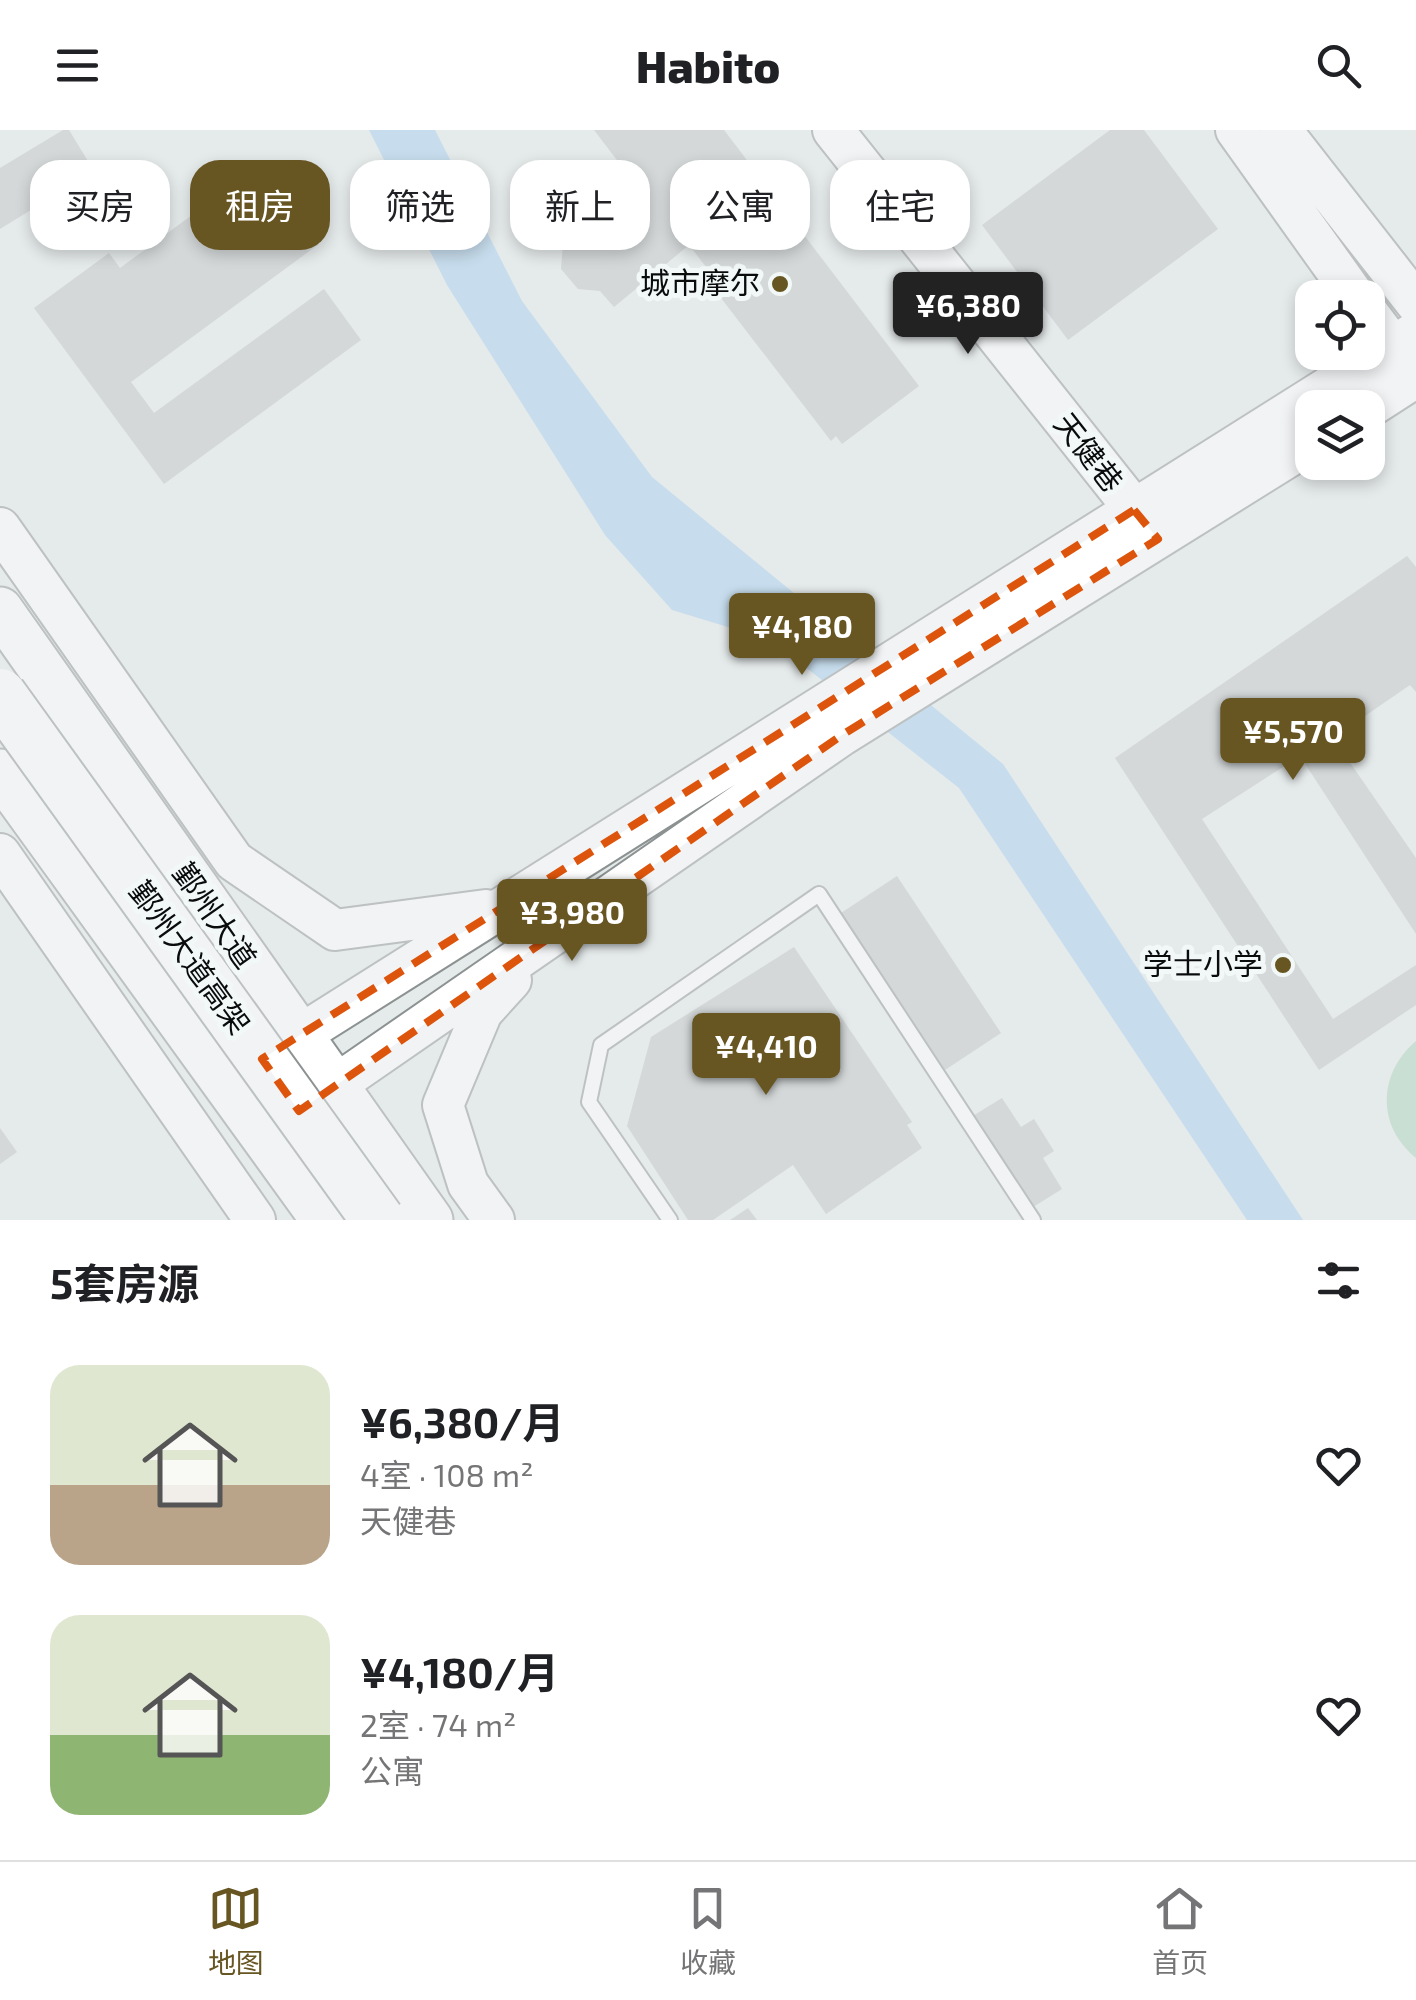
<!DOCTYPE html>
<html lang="zh">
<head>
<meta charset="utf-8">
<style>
	:root { --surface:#fff; --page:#f2f2f2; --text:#202124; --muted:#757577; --line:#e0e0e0; --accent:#675522 }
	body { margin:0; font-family:"Exo 2","Noto Sans SC",sans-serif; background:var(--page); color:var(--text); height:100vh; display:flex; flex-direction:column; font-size:38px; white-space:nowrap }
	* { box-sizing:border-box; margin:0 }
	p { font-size:32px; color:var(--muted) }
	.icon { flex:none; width:55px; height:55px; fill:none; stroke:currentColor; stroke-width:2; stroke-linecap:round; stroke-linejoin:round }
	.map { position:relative; height:1090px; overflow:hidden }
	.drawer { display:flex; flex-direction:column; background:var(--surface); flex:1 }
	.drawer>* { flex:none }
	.guide { position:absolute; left:30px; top:30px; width:1358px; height:90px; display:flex; gap:20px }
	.tools { position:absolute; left:1295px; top:150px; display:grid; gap:20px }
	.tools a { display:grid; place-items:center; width:90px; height:90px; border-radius:20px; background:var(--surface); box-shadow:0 5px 15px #0003; font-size:50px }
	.price { position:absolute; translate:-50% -85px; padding:0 22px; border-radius:10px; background:var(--accent); color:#fff; font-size:32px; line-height:65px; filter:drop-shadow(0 2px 5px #0008) }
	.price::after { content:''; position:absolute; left:50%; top:60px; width:30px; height:22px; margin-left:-15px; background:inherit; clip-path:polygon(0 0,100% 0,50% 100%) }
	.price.current { background:#222; color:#fff }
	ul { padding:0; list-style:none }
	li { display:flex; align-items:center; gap:30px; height:250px; padding:0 50px }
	li span { display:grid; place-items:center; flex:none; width:280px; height:200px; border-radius:30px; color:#555 }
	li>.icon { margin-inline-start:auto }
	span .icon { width:120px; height:120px; fill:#fffc; stroke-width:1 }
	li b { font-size:42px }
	h2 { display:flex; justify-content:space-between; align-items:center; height:120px; padding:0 50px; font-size:42px }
	.pill { padding:0 35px; border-radius:30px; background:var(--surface); box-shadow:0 5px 15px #0003; font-size:35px; line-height:90px }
	.pill.current { background:var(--accent); color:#fff }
	header { display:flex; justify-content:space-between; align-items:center; height:130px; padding:0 50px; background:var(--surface); font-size:45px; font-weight:800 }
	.menu { display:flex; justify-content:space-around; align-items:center; height:140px; border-top:2px solid var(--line); background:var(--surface); font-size:28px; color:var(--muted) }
	.menu a { display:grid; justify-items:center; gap:5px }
	.menu .current { color:var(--accent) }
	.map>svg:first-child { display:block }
	.green { fill:#a9d2b6 }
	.water { fill:#a3ceef }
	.building { fill:#bec3c1 }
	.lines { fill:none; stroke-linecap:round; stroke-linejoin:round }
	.lane-casing { stroke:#8c9191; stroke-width:18 }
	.secondary-casing { stroke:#8c9191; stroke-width:44 }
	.primary-casing { stroke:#8c9191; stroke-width:49 }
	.lane { stroke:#fff; stroke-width:14 }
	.secondary { stroke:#fff; stroke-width:40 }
	.primary { stroke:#fff; stroke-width:45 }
	.highway-bridge-casing { stroke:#8c9191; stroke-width:56; stroke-linecap:butt }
	.highway-bridge { stroke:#fff; stroke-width:52 }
	.marked { fill:none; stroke:#dd550c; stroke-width:8; stroke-dasharray:20 12; stroke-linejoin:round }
	.poi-dot { fill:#675522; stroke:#f2f8f8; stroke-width:4 }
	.labels { text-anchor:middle; stroke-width:10; stroke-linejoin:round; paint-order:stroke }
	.poi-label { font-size:30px; fill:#0a0c0c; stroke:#f2f8f8; text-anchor:end }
	.street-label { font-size:30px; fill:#0a0c0c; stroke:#f2f8f8 }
</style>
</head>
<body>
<header><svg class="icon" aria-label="menu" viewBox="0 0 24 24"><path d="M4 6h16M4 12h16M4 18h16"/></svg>Habito<svg class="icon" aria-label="search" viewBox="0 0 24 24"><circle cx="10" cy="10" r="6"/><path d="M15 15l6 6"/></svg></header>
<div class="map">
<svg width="1416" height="1090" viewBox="0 0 1416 1090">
	<rect width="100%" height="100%" fill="#e5eaeb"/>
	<!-- green -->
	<path class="green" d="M 1416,911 L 1416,1028 C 1376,996 1378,943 1416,911 Z"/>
	<!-- water -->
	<path class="water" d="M 369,0 L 435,0 L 522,171 L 652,347 L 1003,634 L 1303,1090 L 1247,1090 L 959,658 L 771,510 L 672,480 L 605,405 L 447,155 Z"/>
	<!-- building -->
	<path class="building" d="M 63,0 L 69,0 L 94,41 L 0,99 L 0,38 Z
		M 594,0 L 724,0 L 919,256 L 842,314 L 836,306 L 831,311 L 711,155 L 717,151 L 689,115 L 614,177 L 600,161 L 578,159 L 561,139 L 563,114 L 548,95 L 623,38 Z
		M 1110,0 L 1144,0 L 1218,99 L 1068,210 L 982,95 Z
		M 260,35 L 319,114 L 131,252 L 154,283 L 324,159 L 361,210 L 164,354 L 34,178 L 109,123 L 120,138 Z
		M 1407,426 L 1416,437 L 1416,562 L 1410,555 L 1333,608 L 1416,728 L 1416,804 L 1300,626 L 1202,689 L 1333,889 L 1416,835 L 1416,875 L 1319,940 L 1115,628 Z
		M 897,746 L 1001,903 L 945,940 L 841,783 Z
		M 794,817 L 912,992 L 907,995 L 922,1018 L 826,1084 L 793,1035 L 713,1090 L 688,1090 L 627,996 L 651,907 Z
		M 1002,968 L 1021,997 L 1034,989 L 1054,1021 L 1043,1028 L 1062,1059 L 1030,1079 L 971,987 Z
		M 0,998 L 17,1022 L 0,1034 Z
		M 748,1078 L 757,1090 L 730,1090 Z"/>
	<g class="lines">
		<!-- lane casing -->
		<g class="lane-casing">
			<path id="lane" d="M 670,1090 L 589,972 L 601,915 L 819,764 L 1033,1090"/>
		</g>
		<!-- secondary casing -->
		<g class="secondary-casing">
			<path id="secondary" d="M 833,0 L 1151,400
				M 1236,0 L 1356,168
				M 1281,0 L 1416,173
				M 1368,183 L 1416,247
				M 1368,278 L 1416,247
				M 0,398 L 234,731 L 335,800 L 486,780
				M 0,724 L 255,1090
				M 273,922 L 1416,202
				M 308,974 L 842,605 L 1312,312
				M 494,1090 L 468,1054 L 443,975 L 482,882 L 511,850"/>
		</g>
		<!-- primary casing -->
		<g class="primary-casing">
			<path id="primary" d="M 0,480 L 430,1090
				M 0,642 L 324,1090"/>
		</g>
		<!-- lane -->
		<use href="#lane" class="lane"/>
		<!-- secondary -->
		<use href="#secondary" class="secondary"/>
		<!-- primary -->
		<use href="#primary" class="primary"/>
		<!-- highway-bridge casing -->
		<g class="highway-bridge-casing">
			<path id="highway-bridge" d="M 0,565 L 378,1090"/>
		</g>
		<!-- highway-bridge -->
		<use href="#highway-bridge" class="highway-bridge"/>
	</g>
	<!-- marked area -->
	<path d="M0 0H1416V1090H0ZM 1134,380 L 1158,409 L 842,605 L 299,981 L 262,929 Z" fill="#e5eaeb" fill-opacity=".55" fill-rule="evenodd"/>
	<path class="marked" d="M 1134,380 L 1158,409 L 842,605 L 299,981 L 262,929 Z"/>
	<!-- markers -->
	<g class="poi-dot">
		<circle cx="780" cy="154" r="10"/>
		<circle cx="1283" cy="835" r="10"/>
	</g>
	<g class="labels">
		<!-- poi labels -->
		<g class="poi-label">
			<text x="760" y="164">城市摩尔</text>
			<text x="1263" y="845">学士小学</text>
		</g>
		<!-- street labels -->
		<g class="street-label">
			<text transform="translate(1088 323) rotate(52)" y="10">天健巷</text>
			<text transform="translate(214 786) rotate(55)" y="10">鄞州大道</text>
			<text transform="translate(189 828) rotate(54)" y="10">鄞州大道高架</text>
		</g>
	</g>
</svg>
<div class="tools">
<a><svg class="icon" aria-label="locate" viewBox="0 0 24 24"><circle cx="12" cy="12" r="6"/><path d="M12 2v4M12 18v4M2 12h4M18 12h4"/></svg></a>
<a><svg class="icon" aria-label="layers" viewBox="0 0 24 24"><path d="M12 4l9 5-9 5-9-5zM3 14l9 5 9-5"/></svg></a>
</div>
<b class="price current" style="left:968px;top:227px">¥6,380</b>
<b class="price" style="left:802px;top:548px">¥4,180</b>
<b class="price" style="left:1293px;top:653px">¥5,570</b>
<b class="price" style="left:572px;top:834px">¥3,980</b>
<b class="price" style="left:766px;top:968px">¥4,410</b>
<div class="guide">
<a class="pill">买房</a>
<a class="pill current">租房</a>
<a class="pill">筛选</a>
<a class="pill">新上</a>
<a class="pill">公寓</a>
<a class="pill">住宅</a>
</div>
</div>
<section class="drawer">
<h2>5套房源<svg class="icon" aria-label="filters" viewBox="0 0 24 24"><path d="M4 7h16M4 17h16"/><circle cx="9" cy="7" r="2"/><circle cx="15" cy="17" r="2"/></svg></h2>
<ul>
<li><span style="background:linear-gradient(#dfe7d0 60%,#b9a48a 0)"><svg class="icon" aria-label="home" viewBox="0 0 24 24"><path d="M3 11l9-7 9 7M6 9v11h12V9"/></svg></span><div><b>¥6,380/月</b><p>4室 · 108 m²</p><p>天健巷</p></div><svg class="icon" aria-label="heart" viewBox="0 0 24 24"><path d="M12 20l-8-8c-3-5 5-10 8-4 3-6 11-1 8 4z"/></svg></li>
<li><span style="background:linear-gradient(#dfe7d0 60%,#8fb573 0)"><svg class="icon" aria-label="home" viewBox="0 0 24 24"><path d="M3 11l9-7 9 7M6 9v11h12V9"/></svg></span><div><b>¥4,180/月</b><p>2室 · 74 m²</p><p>公寓</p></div><svg class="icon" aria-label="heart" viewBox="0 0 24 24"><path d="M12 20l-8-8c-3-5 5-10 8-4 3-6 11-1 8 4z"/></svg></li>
</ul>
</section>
<nav class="menu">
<a class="current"><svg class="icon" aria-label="map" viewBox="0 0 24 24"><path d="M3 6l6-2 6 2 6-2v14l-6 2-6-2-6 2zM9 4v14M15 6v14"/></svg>地图</a>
<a><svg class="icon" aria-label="saved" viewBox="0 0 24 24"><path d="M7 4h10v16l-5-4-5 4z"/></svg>收藏</a>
<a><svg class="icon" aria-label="home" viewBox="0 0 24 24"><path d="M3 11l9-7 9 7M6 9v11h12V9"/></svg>首页</a>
</nav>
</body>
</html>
